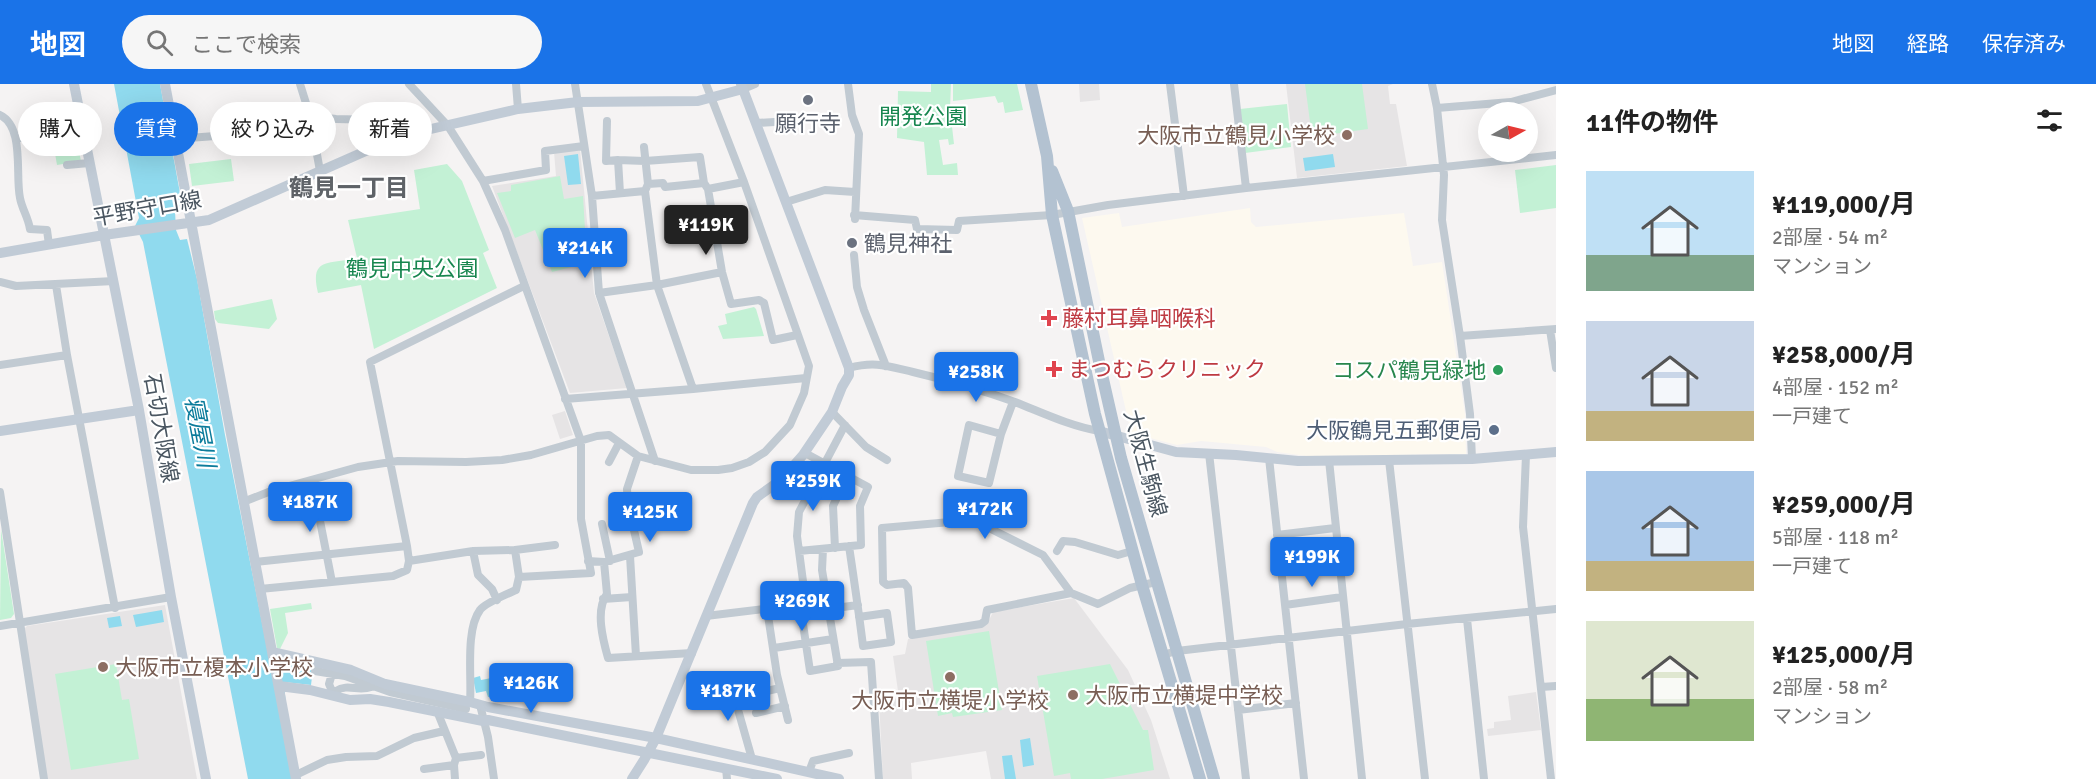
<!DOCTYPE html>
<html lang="ja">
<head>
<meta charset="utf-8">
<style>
	:root { --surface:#fff; --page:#f6f6f6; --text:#222; --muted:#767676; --accent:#1a73e8 }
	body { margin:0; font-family:Signika,"Noto Sans JP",sans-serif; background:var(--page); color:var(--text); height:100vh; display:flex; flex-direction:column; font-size:22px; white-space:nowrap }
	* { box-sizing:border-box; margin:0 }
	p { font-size:20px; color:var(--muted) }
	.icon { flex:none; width:33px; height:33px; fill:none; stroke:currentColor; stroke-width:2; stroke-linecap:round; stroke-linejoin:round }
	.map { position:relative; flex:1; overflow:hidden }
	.sheet { display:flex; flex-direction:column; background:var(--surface); width:540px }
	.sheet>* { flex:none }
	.top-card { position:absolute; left:18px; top:18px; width:570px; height:54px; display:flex; gap:12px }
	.needle { width:39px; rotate:82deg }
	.controls { position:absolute; left:1478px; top:18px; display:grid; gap:12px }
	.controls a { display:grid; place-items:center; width:60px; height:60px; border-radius:50%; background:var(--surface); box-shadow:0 6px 24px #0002; font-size:30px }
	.price { position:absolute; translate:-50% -51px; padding:0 14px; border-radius:6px; background:var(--accent); color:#fff; font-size:20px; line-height:39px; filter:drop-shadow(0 2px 3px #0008) }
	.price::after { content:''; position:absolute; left:50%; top:36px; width:18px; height:14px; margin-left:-9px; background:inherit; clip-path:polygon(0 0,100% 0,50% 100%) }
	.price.on { background:#222; color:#fff }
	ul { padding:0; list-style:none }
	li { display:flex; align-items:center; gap:18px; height:150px; padding:0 30px }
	li span { display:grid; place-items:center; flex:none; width:168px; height:120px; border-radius:0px; color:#555 }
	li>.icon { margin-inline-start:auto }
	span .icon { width:72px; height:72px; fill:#fffc; stroke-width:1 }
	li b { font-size:26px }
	h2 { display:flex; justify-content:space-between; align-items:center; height:72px; padding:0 30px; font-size:26px }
	.chip { padding:0 21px; border-radius:27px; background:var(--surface); box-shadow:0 6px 24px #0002; font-size:21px; line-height:54px }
	.chip.on { background:var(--accent); color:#fff }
	header { display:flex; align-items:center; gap:36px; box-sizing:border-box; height:84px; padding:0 30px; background:var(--accent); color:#fff }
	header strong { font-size:28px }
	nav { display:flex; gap:33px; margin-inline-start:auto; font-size:21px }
	.search { width:420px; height:54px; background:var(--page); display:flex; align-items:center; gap:15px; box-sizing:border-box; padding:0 21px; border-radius:33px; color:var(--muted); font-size:22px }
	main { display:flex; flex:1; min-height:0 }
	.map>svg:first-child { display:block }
	.commercial { fill:#fdf9ef }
	.education { fill:#e6e4e5 }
	.green { fill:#c3f1d5 }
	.water { fill:#90daee }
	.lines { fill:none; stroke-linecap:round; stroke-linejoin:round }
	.street { stroke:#c1cad2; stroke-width:8 }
	.secondary { stroke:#c1cbd6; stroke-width:10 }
	.primary { stroke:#b3c2d1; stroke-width:12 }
	.worship-dot { fill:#6b7280; stroke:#fff; stroke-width:2 }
	.education-dot { fill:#8d6e63; stroke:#fff; stroke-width:2 }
	.health-dot { fill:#e0444e; stroke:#fff; stroke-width:2 }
	.leisure-dot { fill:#2e9e5b; stroke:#fff; stroke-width:2 }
	.service-dot { fill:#5c6f8a; stroke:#fff; stroke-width:2 }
	.labels { text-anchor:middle; stroke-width:4.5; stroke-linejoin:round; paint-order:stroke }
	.park-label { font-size:22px; fill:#17864f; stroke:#fff }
	.worship-label { font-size:22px; fill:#5b616d; stroke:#fff }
	.education-label { font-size:22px; fill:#785e54; stroke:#fff; text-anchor:start }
	.street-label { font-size:22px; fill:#4a5661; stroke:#fff }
	.health-label { font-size:22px; fill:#be3a42; stroke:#fff; text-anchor:start }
	.leisure-label { font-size:22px; fill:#27864d; stroke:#fff; text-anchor:end }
	.service-label { font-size:22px; fill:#4e5e75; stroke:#fff; text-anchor:end }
	.neighbourhood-label { font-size:24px; font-weight:bold; fill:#5f6368; stroke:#fff }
	.water-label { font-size:24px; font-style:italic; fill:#0c7c9b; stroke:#fff }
</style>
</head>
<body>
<header>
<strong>地図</strong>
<div class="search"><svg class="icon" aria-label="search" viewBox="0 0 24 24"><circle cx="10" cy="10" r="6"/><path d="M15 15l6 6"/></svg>ここで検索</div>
<nav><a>地図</a><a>経路</a><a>保存済み</a></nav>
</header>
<main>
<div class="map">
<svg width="1556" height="695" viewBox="0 0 1556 695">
	<rect width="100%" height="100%" fill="#f5f3f3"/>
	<!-- commercial -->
	<path class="commercial" d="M 1250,124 L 1251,138 L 1256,143 L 1404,129 L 1413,182 L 1442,178 L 1465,330 L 1466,370 L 1307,372 L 1277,368 L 1266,363 L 1201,357 L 1177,361 L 1131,349 L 1082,134 L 1119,129 L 1122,143 Z"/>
	<!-- education -->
	<path class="education" d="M 1079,0 L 1099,0 L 1100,16 L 1080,18 Z
		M 1286,0 L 1393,0 L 1388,2 L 1390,20 L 1396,20 L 1407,82 L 1297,94 Z
		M 580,65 L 594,209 L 627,304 L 570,309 L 492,102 L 556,92 L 554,68 Z
		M 565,327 L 573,351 L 560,355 L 552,331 Z
		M 1074,514 L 1128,586 L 1151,636 L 1170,695 L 991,695 L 986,667 L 911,679 L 912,695 L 883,695 L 879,617 L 899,614 L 893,572 L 905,570 L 908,555 L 982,543 L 988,538 L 993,528 Z
		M 165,521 L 197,695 L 47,695 L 24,545 L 27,542 Z
		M 1536,608 L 1541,646 L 1488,652 L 1487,645 L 1494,644 L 1494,638 L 1511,636 L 1508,612 Z"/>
	<!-- green -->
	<path class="green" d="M 931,0 L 951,0 L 950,25 L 954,60 L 949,61 L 948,55 L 939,56 L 943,81 L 957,79 L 958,91 L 927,91 L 924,58 L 897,54 L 898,7 L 931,8 Z
		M 953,0 L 1017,0 L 1023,26 L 1005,29 L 1003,18 L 998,19 L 995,12 L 953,17 Z
		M 1305,0 L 1362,0 L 1368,45 L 1312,53 Z
		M 1287,20 L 1291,63 L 1245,69 L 1240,25 Z
		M 77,57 L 81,77 L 57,81 L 53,58 Z
		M 231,75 L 234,97 L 192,102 L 189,80 Z
		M 447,80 L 462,97 L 489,166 L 483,169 L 497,204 L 374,265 L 361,201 L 318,209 C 309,172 330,181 357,174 L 348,136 L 420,125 L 414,86 Z
		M 1556,81 L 1556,124 L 1520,129 L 1515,86 Z
		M 560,92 L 564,115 L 583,112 L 587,179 L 552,188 L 535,146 L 515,154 L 497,109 L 511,107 L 511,101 Z
		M 272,215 L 277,235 L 269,245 L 218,239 L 215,235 L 214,227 Z
		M 754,223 L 756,225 L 764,252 L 723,255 L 718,242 L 727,240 L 725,230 Z
		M 1,445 L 14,530 L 11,534 L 0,536 Z
		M 311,519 L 312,525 L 285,529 L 288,549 L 280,565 L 277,564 L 270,525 Z
		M 989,547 L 1002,626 L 953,633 L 952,629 L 938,632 L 926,557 Z
		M 116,580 L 122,616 L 129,615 L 139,675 L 71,686 L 55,590 Z
		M 1110,580 L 1143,646 L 1148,646 L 1154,686 L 1102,695 L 1071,695 L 1070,689 L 1054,692 L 1037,592 Z"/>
	<!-- water -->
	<path class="water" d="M 114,0 L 160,0 L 180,109 L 181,126 L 175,127 L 176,146 L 180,156 L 187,155 L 197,195 L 225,351 L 269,574 L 313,585 L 311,601 L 284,598 L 292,695 L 248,695 L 143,158 L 135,142 L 139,134 Z
		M 578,70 L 581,100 L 568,101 L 564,72 Z
		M 1333,70 L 1335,83 L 1305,87 L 1303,74 Z
		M 162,526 L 164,538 L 136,543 L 133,531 Z
		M 120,532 L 122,542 L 109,544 L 107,534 Z
		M 507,591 L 511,609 L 488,613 L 486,607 L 476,609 L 473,594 L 480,592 L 481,596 Z
		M 1030,654 L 1034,681 L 1023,683 L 1020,656 Z
		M 1012,671 L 1016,695 L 1005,695 L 1002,672 Z"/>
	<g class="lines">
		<!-- street -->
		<path class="street" d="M 300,0 L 310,32 L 320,87
			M 409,0 L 448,42 L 483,97 L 505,146 L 581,357 L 581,435 L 591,489 L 519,493 L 516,506 C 507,510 485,519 480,526 C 465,546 472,594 470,618
			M 516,0 L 518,25
			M 575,0 L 592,112 L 599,209 L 655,377
			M 848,0 L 852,31 L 859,50 L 855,135
			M 1170,0 L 1184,112
			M 1234,0 L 1246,104
			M 1432,0 L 1437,24 L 1444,91 L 1442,136 L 1460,252 L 1470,330 L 1472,375
			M 743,5 L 755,0
			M 1437,24 L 1511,18 L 1556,6
			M 0,31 C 25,43 15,91 20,114 C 22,125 28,133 30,145 L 47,146 L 49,161
			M 607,37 L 606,77 L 618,76 L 645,77 L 700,73 L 704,99
			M 756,39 L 791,37
			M 16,54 L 84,54
			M 175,55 L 242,50 L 310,32 L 336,35 L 417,37 L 424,47
			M 644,63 L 648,100
			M 618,76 L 620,109
			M 67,81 L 89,79
			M 483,97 L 546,86 L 545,67 L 584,62
			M 708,105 L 744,98
			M 645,107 L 657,201 L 693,305 L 806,294
			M 592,112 L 645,107 L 648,100 L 663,99 L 665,103 L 704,99 L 708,105 L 722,188 L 731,220 L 759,216 L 764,219 L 773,256 L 797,251
			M 786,118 L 825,106 L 855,108
			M 854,131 L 915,136 L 917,145 L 957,146 L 959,137 L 1052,131 L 1108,121 L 1246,104 L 1556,71
			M 854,171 L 857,203 L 864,226 L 886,282
			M 0,198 L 16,202 L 114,197
			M 56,201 L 67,271 L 115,524
			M 599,209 L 657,201 L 722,188
			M 1550,246 L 1556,284
			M 1460,252 L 1556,245
			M 0,281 L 67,271
			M 849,284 C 875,277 887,282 913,288 C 947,296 982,306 1015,318 C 1043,329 1070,342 1099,347
			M 565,315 L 693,305
			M 832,328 L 866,363 L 887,376
			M 1001,350 L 969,341 L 958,392 L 989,399 L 1001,350 L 1013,318
			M 1209,369 L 1246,695
			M 1526,371 L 1523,443 L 1551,695
			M 1269,374 L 1304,695
			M 1329,376 L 1362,695
			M 1389,376 L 1425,695
			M 609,378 L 619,359
			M 312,396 L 332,498
			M 0,408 L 44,695
			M 243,418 L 271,407 L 358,383 L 398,377 L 466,378 L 502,376 L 531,371 L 597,352 L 609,351 L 638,372 L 691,386 L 718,386 L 732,384 L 749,378 L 765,368 L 790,341 L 804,309 L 809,282 L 744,98 L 706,0
			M 602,440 L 610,477
			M 1277,451 L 1335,444
			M 849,462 C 854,496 859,529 863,562 L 891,558 L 887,529 L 859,533
			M 835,464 L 833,422 L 847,392
			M 515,466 L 519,493
			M 473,467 L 478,491 L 492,505 L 497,516
			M 799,467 L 861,461 L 860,422 L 868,403 L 805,369
			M 1057,467 L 1063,457 L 1075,458 L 1118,471 L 1132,467
			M 630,472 L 636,572
			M 409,477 L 473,467 L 515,466 L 555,461
			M 588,477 L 604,478 L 639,468 L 628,420 L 627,405 L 638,372
			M 255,478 L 407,462
			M 604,478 L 607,510 C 595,526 603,556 608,574 L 692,569
			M 1281,488 L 1339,481
			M 260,505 L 393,492 L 407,486 L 409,477 L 407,462 L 370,278 L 524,202
			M 1071,509 L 1043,471 L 973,436 L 882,444 L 883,498 L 887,501 L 904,499 L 908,504 L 912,551 L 981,540 L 985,537 L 987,526 L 1071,509 L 1098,520 L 1130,504 L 1156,498
			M 603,515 L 632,513
			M 800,520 L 810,587 L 838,582 L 822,486 L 823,465
			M 806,520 L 797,452 L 799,428 L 845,341
			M 1285,521 L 1342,513
			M 767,525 L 777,591 L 788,636
			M 706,532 L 806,520 L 828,525 L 858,521
			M 1467,535 L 1484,695
			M 0,542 L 171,513
			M 774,564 L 833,555
			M 1162,571 L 1177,567 L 1407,540 L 1556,525
			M 316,578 L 315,587 L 345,592 L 390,608 L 466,625
			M 837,579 L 871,578 L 879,695
			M 332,590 L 329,600 L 332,607 L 336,607 C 348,599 358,608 371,603
			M 729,594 L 752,675
			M 1541,603 L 1556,602
			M 702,605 L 731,601
			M 754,610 L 780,604
			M 480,621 L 488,653 L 494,695
			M 1238,626 L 1296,619
			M 437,627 L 456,674
			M 756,629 L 785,622
			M 454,681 L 455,695
			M 726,684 L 727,695
			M 424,685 L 454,681 L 456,674 L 481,671
			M 809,688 L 813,677 L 849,669
			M 296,691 L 327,676 L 346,673 L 377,672 L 414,654 L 444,647"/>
		<!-- secondary -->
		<path class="secondary" d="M 74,0 L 139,326 L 171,513 L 206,695
			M 165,0 L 296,695
			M 0,169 L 104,151 L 209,136 L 384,59 L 409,50 L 518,25 L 578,18 L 698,17 L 743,5
			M 0,347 L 139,326
			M 1099,347 L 1176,368 L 1236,371 L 1298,377 L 1472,375 L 1556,368
			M 272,568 L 351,586 L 385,600 L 470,618 L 488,623 L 656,654 L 839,695
			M 279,602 L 310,606 L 350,616 L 370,615 L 389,618 L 483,637 L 488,636 L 777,695
			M 632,695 L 644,676 L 656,654 L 753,419 L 757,413 L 781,396 L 803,371 L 832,328 L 842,303 L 849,291 L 849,284 L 741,0"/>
		<!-- primary -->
		<path class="primary" d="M 1031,0 L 1047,72 L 1052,131 L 1095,330 L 1142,501 L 1200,695
			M 1052,87 L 1068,127 L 1100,282 L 1121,374 L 1214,695"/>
	</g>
	<!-- markers -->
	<g class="worship-dot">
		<circle cx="808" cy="16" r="6"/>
		<circle cx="852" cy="159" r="6"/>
	</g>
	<g class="education-dot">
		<circle cx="1347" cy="51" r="6"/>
		<circle cx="103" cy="583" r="6"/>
		<circle cx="950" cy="593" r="6"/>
		<circle cx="1073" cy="611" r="6"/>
	</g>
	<g class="health-dot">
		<path d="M1046 225h6v6h6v6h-6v6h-6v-6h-6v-6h6z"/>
		<path d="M1051 276h6v6h6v6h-6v6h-6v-6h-6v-6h6z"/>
	</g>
	<circle class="leisure-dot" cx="1498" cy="286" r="6"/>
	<circle class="service-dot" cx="1494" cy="346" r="6"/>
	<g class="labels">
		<!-- park labels -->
		<g class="park-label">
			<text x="923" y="40">開発公園</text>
			<text x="412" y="192">鶴見中央公園</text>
		</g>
		<!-- worship labels -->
		<g class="worship-label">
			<text x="808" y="47">願行寺</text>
			<text x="864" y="167" text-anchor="start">鶴見神社</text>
		</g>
		<!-- education labels -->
		<g class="education-label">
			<text x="1335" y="59" text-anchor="end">大阪市立鶴見小学校</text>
			<text x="115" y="591">大阪市立榎本小学校</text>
			<text x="1085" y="619">大阪市立横堤中学校</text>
			<text x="950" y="624" text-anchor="middle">大阪市立横堤小学校</text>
		</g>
		<!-- street labels -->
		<g class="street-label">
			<text transform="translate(147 124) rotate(-10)" y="8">平野守口線</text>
			<text transform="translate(162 344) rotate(80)" y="8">石切大阪線</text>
			<text transform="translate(1146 379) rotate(75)" y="8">大阪生駒線</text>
		</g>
		<!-- health labels -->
		<g class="health-label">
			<text x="1062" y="242">藤村耳鼻咽喉科</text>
			<text x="1068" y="293">まつむらクリニック</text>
		</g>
		<!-- leisure labels -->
		<g class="leisure-label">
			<text x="1486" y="294">コスパ鶴見緑地</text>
		</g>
		<!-- service labels -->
		<g class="service-label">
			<text x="1482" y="354">大阪鶴見五郵便局</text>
		</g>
		<!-- neighbourhood labels -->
		<g class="neighbourhood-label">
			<text x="349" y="112">鶴見一丁目</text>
		</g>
		<!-- water labels -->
		<g class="water-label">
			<text transform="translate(200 348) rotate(79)" y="8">寝屋川</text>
		</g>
	</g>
</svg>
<div class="controls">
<a><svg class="needle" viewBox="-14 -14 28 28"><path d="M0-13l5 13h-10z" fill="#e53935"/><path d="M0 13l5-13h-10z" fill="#767676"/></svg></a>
</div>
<b class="price on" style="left:706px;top:172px">¥119K</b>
<b class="price" style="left:585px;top:195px">¥214K</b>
<b class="price" style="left:976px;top:319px">¥258K</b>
<b class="price" style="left:813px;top:428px">¥259K</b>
<b class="price" style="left:310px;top:449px">¥187K</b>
<b class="price" style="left:985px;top:456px">¥172K</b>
<b class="price" style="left:650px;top:459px">¥125K</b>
<b class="price" style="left:1312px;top:504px">¥199K</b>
<b class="price" style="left:802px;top:548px">¥269K</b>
<b class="price" style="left:531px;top:630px">¥126K</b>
<b class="price" style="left:728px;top:638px">¥187K</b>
<div class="top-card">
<a class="chip">購入</a>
<a class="chip on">賃貸</a>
<a class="chip">絞り込み</a>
<a class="chip">新着</a>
</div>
</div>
<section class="sheet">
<h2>11件の物件<svg class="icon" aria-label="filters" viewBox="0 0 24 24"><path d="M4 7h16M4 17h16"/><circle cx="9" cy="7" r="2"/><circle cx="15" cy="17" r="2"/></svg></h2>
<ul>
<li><span style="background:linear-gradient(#bfe0f5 70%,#7fa58c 0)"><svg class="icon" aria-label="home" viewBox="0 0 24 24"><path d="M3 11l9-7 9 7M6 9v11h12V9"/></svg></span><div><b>¥119,000/月</b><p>2部屋 · 54 m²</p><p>マンション</p></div></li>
<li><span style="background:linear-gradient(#c9d6e8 75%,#c2b280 0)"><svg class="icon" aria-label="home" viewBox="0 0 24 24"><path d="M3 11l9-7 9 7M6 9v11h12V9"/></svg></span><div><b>¥258,000/月</b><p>4部屋 · 152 m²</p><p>一戸建て</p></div></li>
<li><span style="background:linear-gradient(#a9c7e8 75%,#c2b280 0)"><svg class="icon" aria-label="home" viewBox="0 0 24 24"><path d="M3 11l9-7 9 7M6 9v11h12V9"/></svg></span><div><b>¥259,000/月</b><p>5部屋 · 118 m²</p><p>一戸建て</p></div></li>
<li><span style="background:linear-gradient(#dfe7d0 65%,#8fb573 0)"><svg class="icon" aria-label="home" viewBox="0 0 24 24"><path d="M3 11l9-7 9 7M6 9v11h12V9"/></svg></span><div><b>¥125,000/月</b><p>2部屋 · 58 m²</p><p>マンション</p></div></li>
</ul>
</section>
</main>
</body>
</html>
